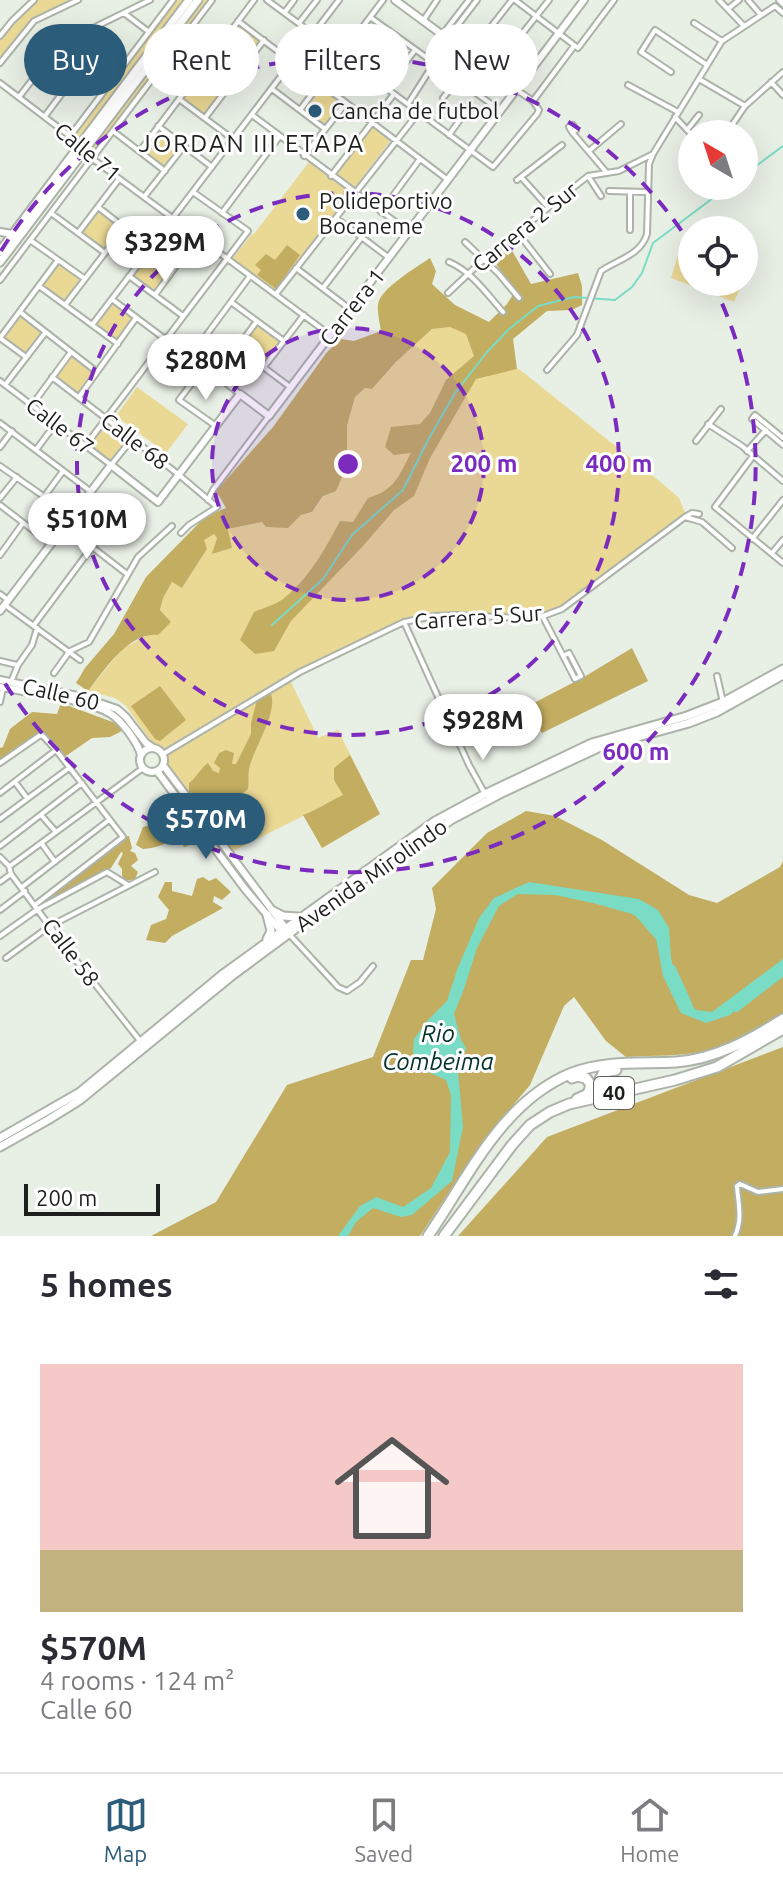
<!DOCTYPE html>
<html lang="en">
<head>
<meta charset="utf-8">
<style>
	:root { --surface:#fff; --page:#f2f2f3; --text:#2b2b33; --muted:#7c7c81; --line:#e1e1e2; --accent:#2b5c7a }
	body { margin:0; font-family:Ubuntu,sans-serif; background:var(--page); color:var(--text); height:100vh; display:flex; flex-direction:column; font-size:30px; white-space:nowrap }
	* { box-sizing:border-box; margin:0 }
	p { font-size:26px; color:var(--muted) }
	.icon { flex:none; width:44px; height:44px; fill:none; stroke:currentColor; stroke-width:2; stroke-linecap:round; stroke-linejoin:round }
	.map { position:relative; height:1236px; overflow:hidden }
	.drawer { display:flex; flex-direction:column; background:var(--surface); flex:1 }
	.drawer>* { flex:none }
	.hud { position:absolute; left:24px; top:24px; width:736px; height:72px; display:flex; gap:16px }
	.needle { width:52px; rotate:321deg }
	.controls { position:absolute; left:678px; top:120px; display:grid; gap:16px }
	.controls a { display:grid; place-items:center; width:80px; height:80px; border-radius:50%; background:var(--surface); box-shadow:0 8px 32px #0002; font-size:40px }
	.scale { position:absolute; left:24px; bottom:20px; width:136px; box-sizing:border-box; padding-left:8px; border:4px solid #1c1f1b; border-top:0; font-size:22px; line-height:28px; white-space:nowrap; color:#1c1f1b; -webkit-text-stroke:6px #fff; paint-order:stroke }
	.price { position:absolute; translate:-50% -68px; padding:0 18px; border-radius:28px; background:#fff; color:#222; font-size:26px; line-height:52px; filter:drop-shadow(0 2px 4px #0008) }
	.price::after { content:''; position:absolute; left:50%; top:48px; width:24px; height:18px; margin-left:-12px; background:inherit; clip-path:polygon(0 0,100% 0,50% 100%) }
	.price.on { background:var(--accent); color:#fff }
	ul { padding:0; list-style:none }
	li { display:grid; align-content:center; gap:16px; height:424px; padding:0 40px }
	li+li { border-top:2px solid var(--line) }
	li span { display:grid; place-items:center; height:248px; border-radius:0px; color:#555 }
	li>.icon { margin-inline-start:auto }
	span .icon { width:144px; height:144px; fill:#fffc; stroke-width:1 }
	li b { font-size:34px }
	h2 { display:flex; justify-content:space-between; align-items:center; height:96px; padding:0 40px; font-size:34px }
	.pill { padding:0 28px; border-radius:36px; background:var(--surface); box-shadow:0 8px 32px #0002; font-size:28px; line-height:72px }
	.pill.on { background:var(--accent); color:#fff }
	.menu { display:flex; justify-content:space-around; align-items:center; height:112px; border-top:2px solid var(--line); background:var(--surface); font-size:22px; color:var(--muted) }
	.menu a { display:grid; justify-items:center; gap:4px }
	.menu .on { color:var(--accent) }
	.map>svg:first-child { display:block }
	.green { fill:#ead895 }
	.forest { fill:#c2ad61 }
	.water { fill:#7adcc4 }
	.lines { fill:none; stroke-linecap:round; stroke-linejoin:round }
	.stream { stroke:#7adcc4; stroke-width:2 }
	.river { stroke:#7adcc4; stroke-width:8 }
	.street-casing { stroke:#acb3a9; stroke-width:8 }
	.secondary-casing { stroke:#acb3a9; stroke-width:10 }
	.primary-casing { stroke:#acb3a9; stroke-width:11 }
	.highway-casing { stroke:#acb3a9; stroke-width:13 }
	.street { stroke:#fff; stroke-width:4 }
	.secondary { stroke:#fff; stroke-width:6 }
	.primary { stroke:#fff; stroke-width:7 }
	.highway { stroke:#fff; stroke-width:9 }
	.ring { fill:none; stroke:#7b2cbf; stroke-width:4; stroke-dasharray:14 10 }
	.poi-dot { fill:#2b5c7a; stroke:#fff; stroke-width:3 }
	.labels { text-anchor:middle; stroke-width:6; stroke-linejoin:round; paint-order:stroke }
	.shield { fill:#fff; stroke:#60625f; stroke-width:2 }
	.shield-label { font-size:20px; font-weight:bold; fill:#1c1f1b }
	.poi-label { font-size:22px; fill:#1c1f1b; stroke:#fff; text-anchor:start }
	.street-label { font-size:22px; fill:#1c1f1b; stroke:#fff }
	.neighbourhood-label { font-size:24px; letter-spacing:2px; fill:#1c1f1b; stroke:#fff }
	.water-label { font-size:24px; font-style:italic; fill:#03332a; stroke:#fff }
	.centre { fill:#7b2cbf; stroke:#fff; stroke-width:4 }
	.ring-label { font-size:24px; text-anchor:middle; font-weight:bold; fill:#7b2cbf; stroke:#fff; stroke-width:6; stroke-linejoin:round; paint-order:stroke }
</style>
</head>
<body>
<div class="map">
<svg width="783" height="1236" viewBox="0 0 783 1236">
	<rect width="100%" height="100%" fill="#e8efe5"/>
	<!-- green -->
	<path class="green" d="M 37,0 L 76,0 L 34,21 L 0,62 L 0,37 L 19,17 Z
		M 177,0 L 184,0 L 84,134 L 80,138 L 76,135 Z
		M 202,0 L 209,0 L 93,154 L 87,152 L 88,148 Z
		M 239,25 L 260,41 L 244,62 L 223,46 Z
		M 199,78 L 220,93 L 204,115 L 183,100 Z
		M 321,86 L 344,104 L 325,128 L 302,110 Z
		M 372,126 L 391,140 L 355,187 L 336,173 Z
		M 159,128 L 182,145 L 164,169 L 141,152 Z
		M 309,162 L 353,194 L 276,291 L 232,259 L 252,234 L 254,234 Z
		M 98,211 L 120,229 L 104,249 L 82,233 Z
		M 683,239 L 692,242 L 692,282 L 743,282 L 734,302 L 671,278 Z
		M 150,251 L 173,268 L 156,291 L 133,275 Z
		M 58,263 L 81,280 L 64,302 L 42,285 Z
		M 111,302 L 133,319 L 118,340 L 95,324 Z
		M 20,312 L 45,332 L 26,357 L 0,338 Z
		M 259,324 L 282,341 L 263,365 L 241,348 Z
		M 450,327 L 467,334 L 524,373 L 663,484 L 679,498 L 685,513 L 561,608 L 546,613 L 526,616 L 431,614 L 403,620 L 299,669 L 164,749 L 152,743 L 126,706 L 115,698 L 88,691 L 122,649 L 171,622 L 160,610 L 163,598 L 172,582 L 183,587 L 207,549 L 203,540 L 214,534 L 217,538 L 213,554 L 232,548 L 228,529 L 262,522 L 288,527 L 301,515 L 312,512 L 347,465 L 347,426 L 355,397 L 365,388 L 372,389 L 396,362 L 432,329 Z
		M 168,342 L 200,366 L 185,385 L 153,361 Z
		M 72,357 L 93,373 L 78,393 L 57,376 Z
		M 137,387 L 188,424 L 166,453 L 116,416 Z
		M 106,419 L 129,436 L 110,460 L 90,445 Z
		M 290,680 L 318,738 L 338,730 L 380,814 L 322,848 L 305,815 L 231,852 L 165,765 L 165,755 Z"/>
	<!-- forest -->
	<path class="forest" d="M 287,245 L 300,255 L 276,289 L 257,275 L 261,270 L 255,265 L 266,254 L 275,260 Z
		M 510,247 L 531,284 L 578,273 L 582,286 L 582,305 L 572,310 L 547,311 L 513,339 L 517,369 L 476,379 L 430,458 L 414,496 L 394,510 L 363,546 L 291,621 L 274,651 L 255,654 L 240,640 L 254,612 C 263,608 275,605 283,599 C 309,579 325,549 340,521 L 353,522 L 368,498 C 395,490 398,477 411,453 L 394,455 L 385,447 L 391,427 L 420,424 L 430,413 L 446,380 L 474,356 L 466,334 L 450,327 L 432,329 L 396,362 L 372,389 L 365,388 L 355,397 L 347,426 L 347,465 L 336,491 L 323,496 L 312,512 L 301,515 L 288,528 L 266,527 L 262,522 L 228,529 L 232,548 L 212,554 L 217,538 L 214,534 L 204,540 L 207,549 L 182,588 L 172,582 L 163,598 L 160,610 L 171,622 L 158,635 C 129,631 103,672 88,691 L 76,683 L 85,668 L 114,634 L 146,577 L 206,516 L 226,508 L 216,491 L 273,427 L 327,352 L 341,339 L 354,341 L 381,331 C 380,323 377,313 378,305 C 379,289 417,267 430,258 L 436,271 L 432,284 L 455,305 L 489,322 L 507,304 L 516,290 L 492,259 Z
		M 632,648 L 648,681 L 542,733 L 528,706 L 584,677 Z
		M 160,686 L 186,720 L 160,741 L 155,739 L 131,706 Z
		M 271,694 C 278,713 253,749 249,769 C 248,776 249,782 248,789 L 238,797 L 232,795 L 233,814 L 228,824 L 214,830 L 189,796 L 189,783 C 197,777 200,769 208,763 L 213,771 L 219,773 L 220,768 L 214,763 L 219,753 L 226,750 L 234,753 L 232,764 L 236,764 L 251,734 L 251,723 L 257,700 Z
		M 61,703 L 118,724 L 124,730 L 110,737 L 92,738 L 63,758 L 54,745 L 41,734 L 0,763 L 0,748 L 3,747 L 10,729 L 32,712 L 57,714 Z
		M 350,755 L 380,814 L 322,848 L 303,815 C 318,810 329,801 343,795 L 334,780 L 334,768 Z
		M 182,806 L 199,832 L 190,845 L 184,847 L 178,835 C 167,844 157,848 143,849 L 136,845 L 143,827 L 150,825 L 164,811 Z
		M 526,811 L 555,816 L 602,840 L 689,895 L 717,903 L 780,867 L 783,861 L 783,1013 C 760,1028 736,1044 709,1050 C 682,1057 653,1055 626,1057 L 606,1041 L 574,997 L 564,1006 L 530,1085 L 483,1141 L 420,1236 L 151,1236 L 216,1202 L 287,1085 L 373,1057 L 411,960 L 423,960 L 436,909 L 432,888 L 487,833 Z
		M 127,836 L 129,836 L 132,848 L 130,851 L 135,853 L 138,860 L 131,866 L 138,872 L 135,879 L 125,881 L 122,876 L 122,869 L 118,864 L 123,853 L 121,852 L 111,868 L 50,900 L 49,899 Z
		M 203,877 L 209,881 L 216,878 L 231,892 L 222,900 L 214,896 L 213,902 L 223,908 L 172,936 L 165,943 L 146,940 L 151,925 L 166,919 L 169,910 L 158,897 L 165,882 L 172,882 L 172,891 L 192,896 L 197,879 Z
		M 783,1047 L 783,1236 L 458,1236 L 547,1137 Z"/>
	<!-- water -->
	<path class="water" d="M 529,882 L 639,899 L 658,910 L 669,928 L 671,958 L 678,989 L 696,1010 L 712,1012 L 783,959 L 783,968 L 760,987 L 730,1015 L 706,1023 L 681,1013 L 663,976 L 654,927 L 632,914 L 593,903 L 555,895 L 518,894 L 499,906 L 477,948 L 464,989 L 454,1014 L 461,1040 L 466,1048 L 458,1071 L 463,1127 L 452,1181 L 412,1215 L 401,1217 L 373,1208 L 356,1222 L 348,1236 L 338,1236 L 360,1206 L 376,1197 L 403,1207 L 431,1188 L 450,1152 L 451,1095 L 446,1080 L 417,1067 L 413,1051 L 414,1039 L 428,1020 L 447,1001 L 457,970 L 479,918 L 494,898 Z"/>
	<g class="lines">
		<!-- stream -->
		<path class="stream" d="M 744,175 L 783,146
			M 272,625 L 323,579 L 352,535 L 403,490 L 428,440 L 455,393 L 487,352 L 509,329 L 538,306 L 574,297 L 615,300 L 632,287 L 642,273 L 653,243 L 729,186"/>
		<!-- river -->
		<path class="river" d="M 640,915 L 660,938
			M 672,969 L 688,1004
			M 736,1008 L 783,972"/>
		<!-- street casing -->
		<g class="street-casing">
			<path id="street" d="M 267,0 L 493,167 L 537,114 L 539,110 L 533,101 L 517,90
				M 515,0 L 578,48 L 614,0
				M 719,0 L 744,26
				M 748,0 L 761,15
				M 728,9 L 739,0
				M 285,12 L 294,0
				M 124,13 L 149,32
				M 370,17 L 501,111
				M 238,21 L 292,62
				M 423,21 L 437,0
				M 299,23 L 317,0
				M 694,23 L 722,41
				M 192,27 L 244,66
				M 0,36 L 12,21 L 34,0
				M 448,38 L 477,0
				M 219,47 L 254,0
				M 56,49 L 69,59
				M 382,51 L 395,35
				M 171,54 L 224,93
				M 469,55 L 512,0
				M 0,63 L 34,21 L 78,0
				M 87,66 L 110,83
				M 402,67 L 415,50
				M 492,72 L 549,0
				M 671,72 L 641,52 L 655,30 L 707,65
				M 699,79 L 745,106
				M 771,82 L 783,95
				M 0,83 L 79,143
				M 320,83 L 448,180
				M 628,85 L 678,112
				M 272,89 L 325,129
				M 19,97 L 56,49 L 91,29 L 150,0
				M 443,98 L 457,80
				M 179,99 L 234,140
				M 533,101 L 574,46
				M 408,104 L 429,71 L 442,35 L 469,0
				M 300,110 L 383,0
				M 252,115 L 409,232
				M 45,116 L 81,68 L 121,50
				M 675,117 L 692,135
				M 205,118 L 264,40
				M 573,125 L 576,130 L 572,132 L 569,127 Z
				M 158,126 L 212,167
				M 687,130 L 699,115
				M 113,131 L 165,171
				M 572,132 L 607,173
				M 704,134 L 710,125
				M 726,134 L 745,106 L 783,72
				M 71,135 L 173,0
				M 449,135 L 469,107 L 477,113
				M 82,151 L 330,335
				M 140,151 L 198,74
				M 589,151 L 621,124
				M 304,156 L 346,103
				M 331,176 L 394,94
				M 588,176 L 601,196
				M 521,177 L 548,207
				M 517,180 L 562,145
				M 609,191 L 648,192
				M 630,192 L 630,230
				M 144,197 L 184,146
				M 98,207 L 175,267
				M 381,212 L 420,159
				M 51,213 L 105,253
				M 222,213 L 279,137
				M 336,218 L 388,257
				M 172,219 L 339,0
				M 78,233 L 119,179
				M 518,233 L 550,274
				M 30,240 L 85,279
				M 465,242 L 498,273 L 519,298
				M 449,262 C 471,271 487,294 503,312
				M 296,268 L 350,309
				M 129,276 L 183,316
				M 0,280 L 212,0
				M 39,286 L 118,344
				M 323,288 L 362,237
				M 448,293 L 483,260 L 588,176 L 619,171 L 651,155
				M 276,294 L 419,112
				M 155,295 L 197,237
				M 113,300 L 165,339
				M 231,302 L 284,341
				M 65,305 L 124,228
				M 20,312 L 97,372
				M 92,325 L 150,249
				M 167,337 L 240,394
				M 0,338 L 58,260
				M 0,338 L 26,357
				M 238,348 L 290,387
				M 191,356 L 250,276
				M 205,366 L 179,400 L 216,426
				M 264,367 L 304,315
				M 547,370 L 577,335 L 601,271 C 617,260 641,255 647,234 L 649,164 L 653,154 L 722,41 L 775,6 L 783,13
				M 217,375 L 257,321
				M 52,377 L 178,474 L 217,507 L 189,525 L 181,533
				M 0,381 L 111,465 L 132,439
				M 5,385 L 45,333
				M 79,397 L 136,318
				M 32,405 L 71,352
				M 0,423 L 90,491
				M 708,424 L 742,446 L 783,481
				M 783,438 L 755,415 L 752,419 L 783,445
				M 696,441 L 721,409
				M 86,445 L 248,231 L 193,192
				M 0,447 L 12,431
				M 36,450 L 56,423
				M 747,451 L 766,430
				M 753,456 L 715,507 L 783,563
				M 0,466 L 72,516
				M 44,497 L 63,471
				M 0,498 L 17,477
				M 208,500 L 213,490 L 269,416
				M 0,505 L 51,544
				M 685,517 L 702,522 L 732,548
				M 65,526 L 127,574
				M 752,539 L 783,500
				M 772,553 L 783,540
				M 0,555 L 23,523
				M 0,594 L 8,600
				M 5,605 L 80,660
				M 543,617 L 575,679
				M 404,622 L 469,765 L 485,794
				M 34,625 L 92,547
				M 68,652 L 89,642 L 138,557 L 172,526
				M 563,656 L 569,653 L 581,676 L 575,679
				M 0,661 L 17,665
				M 54,673 L 69,652
				M 717,676 L 723,702
				M 11,682 L 18,665 L 32,645 L 37,628
				M 0,702 L 3,688
				M 163,754 L 300,672 L 404,622 L 434,616 L 456,615 L 521,618 L 543,616 L 562,609 L 685,517 L 692,513 L 699,514
				M 0,763 L 39,736 L 42,735 L 56,750 L 123,837 L 35,905
				M 15,782 L 27,798
				M 0,793 L 56,750
				M 41,815 L 56,832
				M 0,819 L 69,768
				M 42,844 L 55,862
				M 0,846 L 82,783
				M 0,857 L 9,866 L 11,874 L 60,940 L 141,1042
				M 10,866 L 143,768
				M 0,882 L 11,874
				M 22,887 L 109,820
				M 0,910 L 25,891
				M 290,935 L 338,987 L 347,991 L 360,982 L 373,966
				M 0,936 L 38,909 L 107,872 L 128,885
				M 6,958 L 50,926 L 155,872
				M 735,1236 C 743,1218 738,1203 737,1186 L 740,1184 L 758,1192 L 783,1189"/>
		</g>
		<!-- secondary casing -->
		<g class="secondary-casing">
			<path id="secondary" d="M 395,0 L 517,90
				M 780,0 L 783,3
				M 0,232 L 13,234
				M 0,611 L 111,465 L 158,502 L 240,394 L 269,416 L 584,0
				M 0,680 L 82,697 L 117,709 L 126,717 L 146,743 L 152,747
				M 0,687 C 28,692 89,700 111,714 C 122,721 138,743 141,755
				M140 760a12 12 0 1 1 24 0a12 12 0 1 1-24 0Z
				M 163,765 L 287,930
				M 157,771 L 245,889 L 281,931 L 285,932"/>
		</g>
		<!-- primary casing -->
		<g class="primary-casing">
			<path id="primary" d="M 0,251 L 189,0
				M 0,262 L 198,0
				M 273,911 L 283,916 L 298,917
				M 267,939 L 271,931 L 267,915
				M 0,1138 L 80,1092 L 223,974 L 435,821 L 485,794 L 592,743 L 687,716 L 723,702 L 783,669
				M 0,1147 L 48,1120 L 80,1100 L 233,975 L 351,888 L 451,820 L 504,792 L 598,748 L 689,723 L 717,712 L 783,675"/>
		</g>
		<!-- highway casing -->
		<g class="highway-casing">
			<path id="highway" d="M 616,1070 L 604,1072 L 599,1081 L 605,1089 L 616,1088
				M 572,1078 L 577,1076 L 586,1078 L 591,1085 L 588,1094 L 577,1099
				M 428,1236 C 468,1178 502,1101 572,1073 C 606,1060 641,1064 676,1062 C 715,1059 750,1040 783,1019
				M 444,1236 L 512,1145 L 530,1125 L 550,1112 L 569,1104 L 675,1080 L 717,1067 L 783,1029"/>
		</g>
		<!-- street -->
		<use href="#street" class="street"/>
		<!-- secondary -->
		<use href="#secondary" class="secondary"/>
		<!-- primary -->
		<use href="#primary" class="primary"/>
		<!-- highway -->
		<use href="#highway" class="highway"/>
	</g>
	<!-- distance rings -->
	<circle cx="348" cy="464" r="136" fill="#7b2cbf" fill-opacity=".12"/>
	<g class="ring">
		<circle cx="348" cy="464" r="136"/>
		<circle cx="348" cy="464" r="271"/>
		<path d="M1 251A407 407 0 0 1 691 245M712 282A407 407 0 0 1 1 677"/>
	</g>
	<!-- markers -->
	<g class="poi-dot">
		<circle cx="315" cy="111" r="8"/>
		<circle cx="303" cy="214" r="8"/>
	</g>
	<g class="labels">
		<!-- shield labels -->
		<rect class="shield" x="594" y="1077" width="40" height="32" rx="6"/>
		<g class="shield-label">
			<text x="614" y="1100">40</text>
		</g>
		<!-- poi labels -->
		<g class="poi-label">
			<text x="331" y="119">Cancha de futbol</text>
			<text x="319" y="209">Polideportivo<tspan x="319" dy="25">Bocaneme</tspan></text>
		</g>
		<!-- street labels -->
		<g class="street-label">
			<text transform="translate(88 152) rotate(40)" y="8">Calle 71</text>
			<text transform="translate(525 227) rotate(-39)" y="8">Carrera 2 Sur</text>
			<text transform="translate(352 307) rotate(-52)" y="8">Carrera 1</text>
			<text transform="translate(60 426) rotate(37)" y="8">Calle 67</text>
			<text transform="translate(135 441) rotate(37)" y="8">Calle 68</text>
			<text transform="translate(478 617) rotate(-4)" y="8">Carrera 5 Sur</text>
			<text transform="translate(61 694) rotate(13)" y="8">Calle 60</text>
			<text transform="translate(371 875) rotate(-35)" y="8">Avenida Mirolindo</text>
			<text transform="translate(71 952) rotate(53)" y="8">Calle 58</text>
		</g>
		<!-- neighbourhood labels -->
		<g class="neighbourhood-label">
			<text x="252" y="152">JORDAN III ETAPA</text>
		</g>
		<!-- water labels -->
		<g class="water-label">
			<text x="438" y="1042">Rio<tspan x="438" dy="28">Combeima</tspan></text>
		</g>
	</g>
	<circle cx="348" cy="464" r="12" class="centre"/>
	<g class="ring-label">
		<text x="484" y="472">200 m</text>
		<text x="619" y="472">400 m</text>
		<text x="636" y="760">600 m</text>
	</g>
</svg>
<div class="controls">
<a><svg class="needle" viewBox="-14 -14 28 28"><path d="M0-13l5 13h-10z" fill="#e53935"/><path d="M0 13l5-13h-10z" fill="#7c7c81"/></svg></a>
<a><svg class="icon" aria-label="locate" viewBox="0 0 24 24"><circle cx="12" cy="12" r="6"/><path d="M12 2v4M12 18v4M2 12h4M18 12h4"/></svg></a>
</div>
<div class="scale">200 m</div>
<b class="price" style="left:165px;top:284px">$329M</b>
<b class="price" style="left:206px;top:402px">$280M</b>
<b class="price" style="left:87px;top:561px">$510M</b>
<b class="price" style="left:483px;top:762px">$928M</b>
<b class="price on" style="left:206px;top:861px">$570M</b>
<div class="hud">
<a class="pill on">Buy</a>
<a class="pill">Rent</a>
<a class="pill">Filters</a>
<a class="pill">New</a>
</div>
</div>
<section class="drawer">
<h2>5 homes<svg class="icon" aria-label="filters" viewBox="0 0 24 24"><path d="M4 7h16M4 17h16"/><circle cx="9" cy="7" r="2"/><circle cx="15" cy="17" r="2"/></svg></h2>
<ul>
<li><span style="background:linear-gradient(#f6c9c9 75%,#c2b280 0)"><svg class="icon" aria-label="home" viewBox="0 0 24 24"><path d="M3 11l9-7 9 7M6 9v11h12V9"/></svg></span><div><b>$570M</b><p>4 rooms · 124 m²</p><p>Calle 60</p></div></li>
</ul>
</section>
<nav class="menu">
<a class="on"><svg class="icon" aria-label="map" viewBox="0 0 24 24"><path d="M3 6l6-2 6 2 6-2v14l-6 2-6-2-6 2zM9 4v14M15 6v14"/></svg>Map</a>
<a><svg class="icon" aria-label="saved" viewBox="0 0 24 24"><path d="M7 4h10v16l-5-4-5 4z"/></svg>Saved</a>
<a><svg class="icon" aria-label="home" viewBox="0 0 24 24"><path d="M3 11l9-7 9 7M6 9v11h12V9"/></svg>Home</a>
</nav>
</body>
</html>
